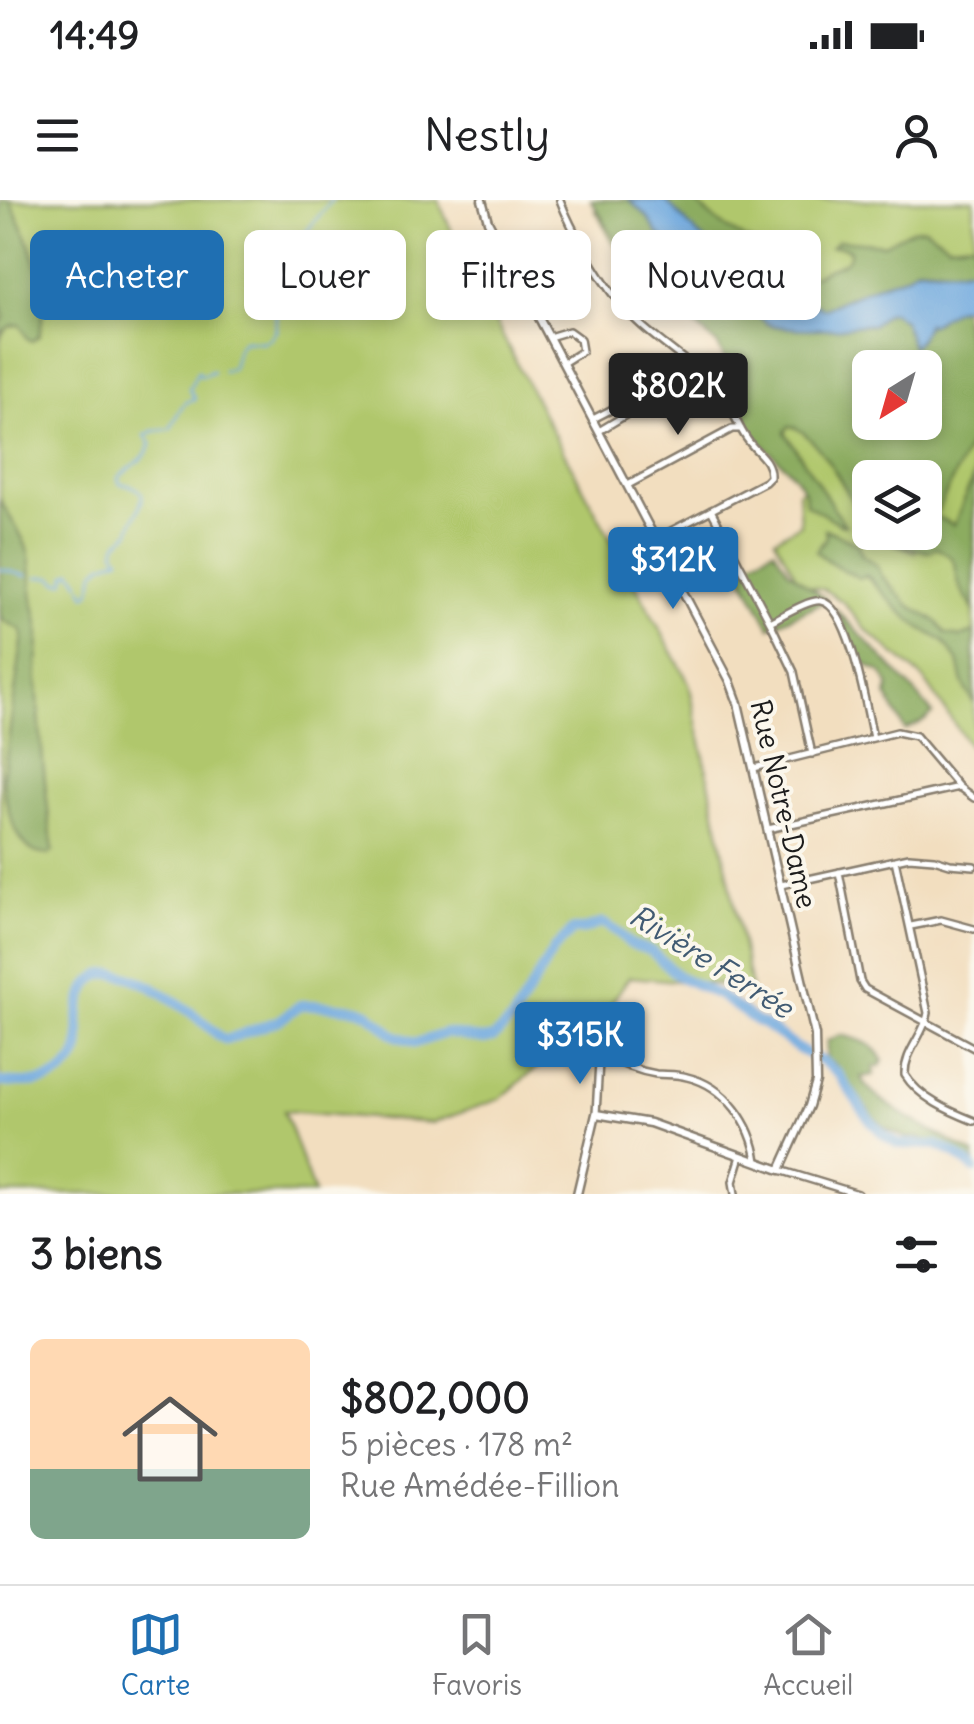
<!DOCTYPE html>
<html lang="fr">
<head>
<meta charset="utf-8">
<style>
	:root { --surface:#fff; --page:#f6f6f6; --text:#202124; --muted:#757577; --line:#e0e0e0; --accent:#1f6fb2 }
	body { margin:0; font-family:Delius,sans-serif; background:var(--page); color:var(--text); height:100vh; display:flex; flex-direction:column; font-size:38px; white-space:nowrap }
	* { box-sizing:border-box; margin:0 }
	p { font-size:32px; color:var(--muted) }
	.icon { flex:none; width:55px; height:55px; fill:none; stroke:currentColor; stroke-width:2; stroke-linecap:round; stroke-linejoin:round }
	.map { position:relative; height:994px; overflow:hidden }
	.sheet { display:flex; flex-direction:column; background:var(--surface); flex:1 }
	.sheet>* { flex:none }
	.top-card { position:absolute; left:30px; top:30px; width:915px; height:90px; display:flex; gap:20px }
	.needle { width:65px; rotate:217deg }
	.tools { position:absolute; left:852px; top:150px; display:grid; gap:20px }
	.tools a { display:grid; place-items:center; width:90px; height:90px; border-radius:15px; background:var(--surface); box-shadow:0 5px 15px #0003; font-size:50px }
	.price { position:absolute; translate:-50% -85px; padding:0 22px; border-radius:10px; background:var(--accent); color:#fff; font-size:32px; line-height:65px; filter:drop-shadow(0 2px 5px #0008) }
	.price::after { content:''; position:absolute; left:50%; top:60px; width:30px; height:22px; margin-left:-15px; background:inherit; clip-path:polygon(0 0,100% 0,50% 100%) }
	.price.on { background:#222; color:#fff }
	ul { padding:0; list-style:none }
	li { display:flex; align-items:center; gap:30px; height:250px; padding:0 30px }
	li+li { border-top:2px solid var(--line) }
	li span { display:grid; place-items:center; flex:none; width:280px; height:200px; border-radius:15px; color:#555 }
	li>.icon { margin-inline-start:auto }
	span .icon { width:120px; height:120px; fill:#fffc; stroke-width:1 }
	li b { font-size:42px }
	h2 { display:flex; justify-content:space-between; align-items:center; height:120px; padding:0 30px; font-size:42px }
	.pill { padding:0 35px; border-radius:15px; background:var(--surface); box-shadow:0 5px 15px #0003; font-size:35px; line-height:90px }
	.pill.on { background:var(--accent); color:#fff }
	.status { display:flex; justify-content:space-between; align-items:center; height:70px; padding:0 50px; background:var(--surface); direction:ltr }
	.status svg { height:28px; fill:currentColor }
	header { display:flex; justify-content:space-between; align-items:center; height:130px; padding:0 30px; background:var(--surface); font-size:45px; font-weight:600 }
	.menu { display:flex; justify-content:space-around; align-items:center; height:140px; border-top:2px solid var(--line); background:var(--surface); font-size:28px; color:var(--muted) }
	.menu a { display:grid; justify-items:center; gap:5px }
	.menu .on { color:var(--accent) }
	.map>svg:first-child { display:block }
	.green { fill:#b0c76c; stroke:#667244; stroke-width:2.5; fill-rule:evenodd }
	.forest { fill:#8cac60; stroke:#54643e; stroke-width:2.5; fill-rule:evenodd }
	.water { fill:#6ea8de; stroke:#45627d; stroke-width:2.5 }
	.lines { fill:none; stroke-linecap:round; stroke-linejoin:round }
	.stream { stroke:#6ea8de; stroke-width:2.5 }
	.river { stroke:#6ea8de; stroke-width:10 }
	.minor-casing { stroke:#877d6e; stroke-width:10 }
	.tertiary-casing { stroke:#877d6e; stroke-width:11 }
	.minor { stroke:#fff; stroke-width:5 }
	.tertiary { stroke:#fff; stroke-width:6 }
	.labels { text-anchor:middle; stroke-width:8; stroke-linejoin:round; paint-order:stroke }
	.street-label { font-size:28px; fill:#1c1c1c; stroke:#fbf7ec }
	.water-label { font-size:30px; font-style:italic; fill:#415b73; stroke:#fbf7ec }
</style>
</head>
<body>
<div class="status"><b>14:49</b><svg viewBox="0 0 49 12"><path d="M0 12V9h3v3zM5 12V6h3v6zM10 12V3h3v9zM15 12V0h3v12zM26 1h20v11H26zM47 4h2v5h-2z"/></svg></div>
<header><svg class="icon" aria-label="menu" viewBox="0 0 24 24"><path d="M4 6h16M4 12h16M4 18h16"/></svg>Nestly<svg class="icon" aria-label="person" viewBox="0 0 24 24"><circle cx="12" cy="8" r="4"/><path d="M4 21q1-7 8-7t8 7"/></svg></header>
<div class="map">
<svg width="974" height="994" viewBox="0 0 974 994">
	<rect width="100%" height="100%" fill="#fbf7ec"/>
	<filter id="ink" filterUnits="userSpaceOnUse"><feTurbulence type="fractalNoise" baseFrequency=".01" numOctaves="2"/><feDisplacementMap in="SourceGraphic" scale="20" xChannelSelector="R" yChannelSelector="G"/><feConvolveMatrix kernelMatrix="1 2 1 2 8 2 1 2 1" color-interpolation-filters="sRGB"/></filter>
	<filter id="wash" filterUnits="userSpaceOnUse"><feTurbulence type="fractalNoise" baseFrequency=".0048" numOctaves="4" result="noise"/><feDisplacementMap in="SourceGraphic" scale="40" xChannelSelector="R" yChannelSelector="G"/><feGaussianBlur stdDeviation="2.25" result="paint"/><feColorMatrix in="noise" values="0 0 0 0 0 0 0 0 0 0 0 0 0 0 0 0 0 1.4 0 .05"/><feComposite in="paint" operator="in"/></filter>
	<g filter="url(#wash)">
		<rect width="100%" height="100%" fill="#f2debf"/>
		<!-- green -->
		<path class="green" d="M 0,0 L 438,0 L 471,75 L 543,214 L 689,483 L 751,787 L 629,777 L 600,820 L 561,847 L 500,899 L 432,923 L 284,911 L 314,994 L 0,994 Z
			M 593,0 L 640,0 L 662,29 L 947,126 L 974,152 L 925,278 L 870,278 L 870,332 L 876,333 L 881,339 L 915,352 L 974,235 L 974,553 L 924,479 L 864,428 L 843,402 L 823,389 L 801,385 L 775,339 L 800,324 L 798,292 L 810,283 L 738,161 L 656,85 L 658,83 C 650,75 640,71 631,64 C 615,51 606,27 595,10 L 598,8 ZM 870,168 L 925,168 L 925,222 L 870,222 Z
			M 686,0 L 974,0 L 974,54 L 795,92 Z"/>
		<!-- forest -->
		<path class="forest" d="M 0,0 L 10,0 C 30,42 52,88 39,136 L 32,141 L 27,138 L 20,125 C 10,124 1,130 0,141 L 0,123 L 5,117 L 0,103 Z
			M 591,0 L 629,0 L 647,16 L 658,34 L 768,124 L 780,127 L 872,125 L 887,113 L 892,112 L 904,121 L 912,146 L 920,138 L 927,123 L 936,122 L 945,113 L 962,107 C 966,121 965,135 969,150 L 974,151 L 974,235 L 935,316 L 954,325 L 974,275 L 974,412 C 971,403 965,397 961,389 C 950,366 966,363 936,348 L 928,352 L 878,339 L 871,333 L 925,332 L 925,278 L 870,278 L 870,332 C 858,321 854,304 846,290 C 836,272 809,228 789,226 L 785,232 L 845,325 L 840,324 L 806,304 C 807,277 770,255 753,235 C 746,226 741,211 735,200 L 741,189 L 717,144 L 670,104 L 651,78 L 639,75 ZM 870,168 L 925,168 L 925,222 L 870,222 Z
			M 665,0 L 694,0 C 708,16 724,28 743,38 C 752,43 764,45 771,51 C 786,62 786,75 808,76 C 818,77 821,70 829,68 C 841,64 849,63 850,50 L 841,46 L 831,47 L 838,40 L 884,44 L 913,29 L 920,28 L 925,28 L 948,44 L 974,42 L 974,68 L 960,70 L 917,67 L 905,76 L 880,84 L 823,109 L 799,107 L 789,109 L 778,106 L 732,61 L 699,36 Z
			M 0,298 C 7,317 23,332 28,352 C 32,367 30,383 33,398 C 34,410 40,423 39,436 C 39,452 36,466 37,482 C 40,538 46,595 53,651 L 49,655 C 44,654 37,654 33,651 C 13,638 4,600 3,577 L 23,435 L 20,429 L 4,421 L 0,414 Z
			M 825,329 L 857,343 L 862,355 L 878,366 L 882,376 L 909,405 L 937,422 L 946,434 L 960,437 L 974,432 L 974,505 L 963,483 L 958,461 L 943,441 L 919,427 L 898,409 L 867,376 L 859,378 C 847,372 825,360 816,351 L 826,338 Z
			M 774,349 L 789,371 L 827,400 L 770,427 L 738,368 Z
			M 834,407 C 867,443 903,475 933,514 L 924,521 L 905,530 L 887,496 L 889,485 L 882,473 L 863,463 Z
			M 840,835 C 856,838 878,844 883,861 L 880,866 L 874,867 L 874,875 L 861,877 C 869,901 949,940 974,954 L 974,965 L 945,946 L 918,938 L 906,938 L 885,928 L 873,917 L 836,866 L 826,859 L 827,841 Z"/>
		<!-- water -->
		<path class="water" d="M 629,0 L 665,0 L 699,36 L 732,61 L 778,106 L 789,109 L 799,107 L 808,100 L 824,109 L 880,84 L 905,76 L 917,68 L 960,70 L 974,68 L 974,107 C 948,106 949,116 929,125 L 927,123 L 920,138 L 912,147 L 904,121 L 892,112 L 887,113 L 872,125 C 861,124 851,127 840,128 C 816,129 791,130 768,124 L 658,34 L 647,16 Z"/>
		<g class="lines">
			<!-- stream -->
			<path class="stream" d="M 223,171 L 232,168 L 238,147 L 244,141 L 263,142 L 270,139 L 276,131 L 276,90 L 292,66 L 305,42 L 306,32 L 332,0
				M 0,369 L 27,376
				M 37,377 L 52,377 L 58,382 L 65,382 L 67,374 L 72,371 L 80,383
				M 82,387 L 86,395 C 94,391 93,380 95,372 L 104,364 L 120,358 L 115,351 L 117,343 L 130,332 C 133,311 161,288 120,284 L 118,278 C 130,266 145,261 151,244 L 145,235 L 154,231 L 170,229 C 177,218 180,201 195,199 L 189,189 L 198,171 L 201,176 L 213,171"/>
			<!-- river -->
			<path class="river" d="M 0,882 C 26,884 55,886 72,863 C 87,844 75,824 81,803 C 84,794 88,782 97,777 C 127,759 197,816 219,836 L 226,840 L 280,820 L 300,805 L 318,805 L 358,809 L 368,813 L 394,835 L 416,843 L 446,833 L 484,840 L 493,838 L 513,819 L 554,749 L 573,730 L 582,730 L 603,723 L 619,733 L 630,744 L 651,751 L 678,776 L 720,796 L 756,821 L 765,825 L 797,848 L 825,863 L 839,875 L 868,918 L 883,934 L 898,944 L 937,945 L 955,954 L 974,969"/>
		</g>
	</g>
	<g filter="url(#ink)">
		<g class="lines">
			<!-- minor casing -->
			<g class="minor-casing">
				<path id="minor" d="M 560,0 C 571,29 598,76 617,100 C 646,137 690,158 720,193 C 733,207 736,224 747,239 C 756,253 771,259 770,277 L 765,282 L 656,339
					M 549,137 L 569,131 L 580,139 L 582,151 L 563,163
					M 593,219 L 634,198 L 642,201 L 639,207 L 599,231
					M 628,285 L 732,229 L 741,229
					M 711,310 L 770,422 L 794,472 L 812,554
					M 770,422 C 782,416 809,399 821,401 C 850,406 867,512 873,538
					M 754,568 L 897,532 L 916,536 L 959,587 L 974,598
					M 768,629 L 959,587
					M 895,660 L 928,813 C 924,836 904,851 905,875 C 919,898 949,911 974,921
					M 839,672 L 860,781 L 865,789 L 974,848
					M 781,685 L 909,657 L 934,659 L 950,664 L 974,666
					M 911,726 L 941,720 L 974,729
					M 596,914 L 599,862 L 605,856 C 622,864 637,871 656,874 C 666,875 677,874 687,877 C 726,886 752,924 757,961
					M 780,970 L 858,994
					M 735,994 L 733,982 L 741,956"/>
			</g>
			<!-- tertiary casing -->
			<g class="tertiary-casing">
				<path id="tertiary" d="M 482,0 L 488,21 L 730,481 L 738,503 L 815,835 L 816,882 L 809,906 L 780,970 L 650,923 L 596,914 L 577,994"/>
			</g>
			<!-- minor -->
			<use href="#minor" class="minor"/>
			<!-- tertiary -->
			<use href="#tertiary" class="tertiary"/>
		</g>
	</g>
	<g class="labels">
		<!-- street labels -->
		<g class="street-label">
			<text transform="translate(784 604) rotate(77)" y="10">Rue Notre-Dame</text>
		</g>
		<!-- water labels -->
		<g class="water-label">
			<text transform="translate(711 762) rotate(32)" y="10">Rivière Ferrée</text>
		</g>
	</g>
</svg>
<div class="tools">
<a><svg class="needle" viewBox="-14 -14 28 28"><path d="M0-13l5 13h-10z" fill="#e53935"/><path d="M0 13l5-13h-10z" fill="#757577"/></svg></a>
<a><svg class="icon" aria-label="layers" viewBox="0 0 24 24"><path d="M12 4l9 5-9 5-9-5zM3 14l9 5 9-5"/></svg></a>
</div>
<b class="price on" style="left:678px;top:238px">$802K</b>
<b class="price" style="left:673px;top:412px">$312K</b>
<b class="price" style="left:580px;top:887px">$315K</b>
<div class="top-card">
<a class="pill on">Acheter</a>
<a class="pill">Louer</a>
<a class="pill">Filtres</a>
<a class="pill">Nouveau</a>
</div>
</div>
<section class="sheet">
<h2>3 biens<svg class="icon" aria-label="filters" viewBox="0 0 24 24"><path d="M4 7h16M4 17h16"/><circle cx="9" cy="7" r="2"/><circle cx="15" cy="17" r="2"/></svg></h2>
<ul>
<li><span style="background:linear-gradient(#ffd9b3 65%,#7fa58c 0)"><svg class="icon" aria-label="home" viewBox="0 0 24 24"><path d="M3 11l9-7 9 7M6 9v11h12V9"/></svg></span><div><b>$802,000</b><p>5 pièces · 178 m²</p><p>Rue Amédée-Fillion</p></div></li>
</ul>
</section>
<nav class="menu">
<a class="on"><svg class="icon" aria-label="map" viewBox="0 0 24 24"><path d="M3 6l6-2 6 2 6-2v14l-6 2-6-2-6 2zM9 4v14M15 6v14"/></svg>Carte</a>
<a><svg class="icon" aria-label="saved" viewBox="0 0 24 24"><path d="M7 4h10v16l-5-4-5 4z"/></svg>Favoris</a>
<a><svg class="icon" aria-label="home" viewBox="0 0 24 24"><path d="M3 11l9-7 9 7M6 9v11h12V9"/></svg>Accueil</a>
</nav>
</body>
</html>
